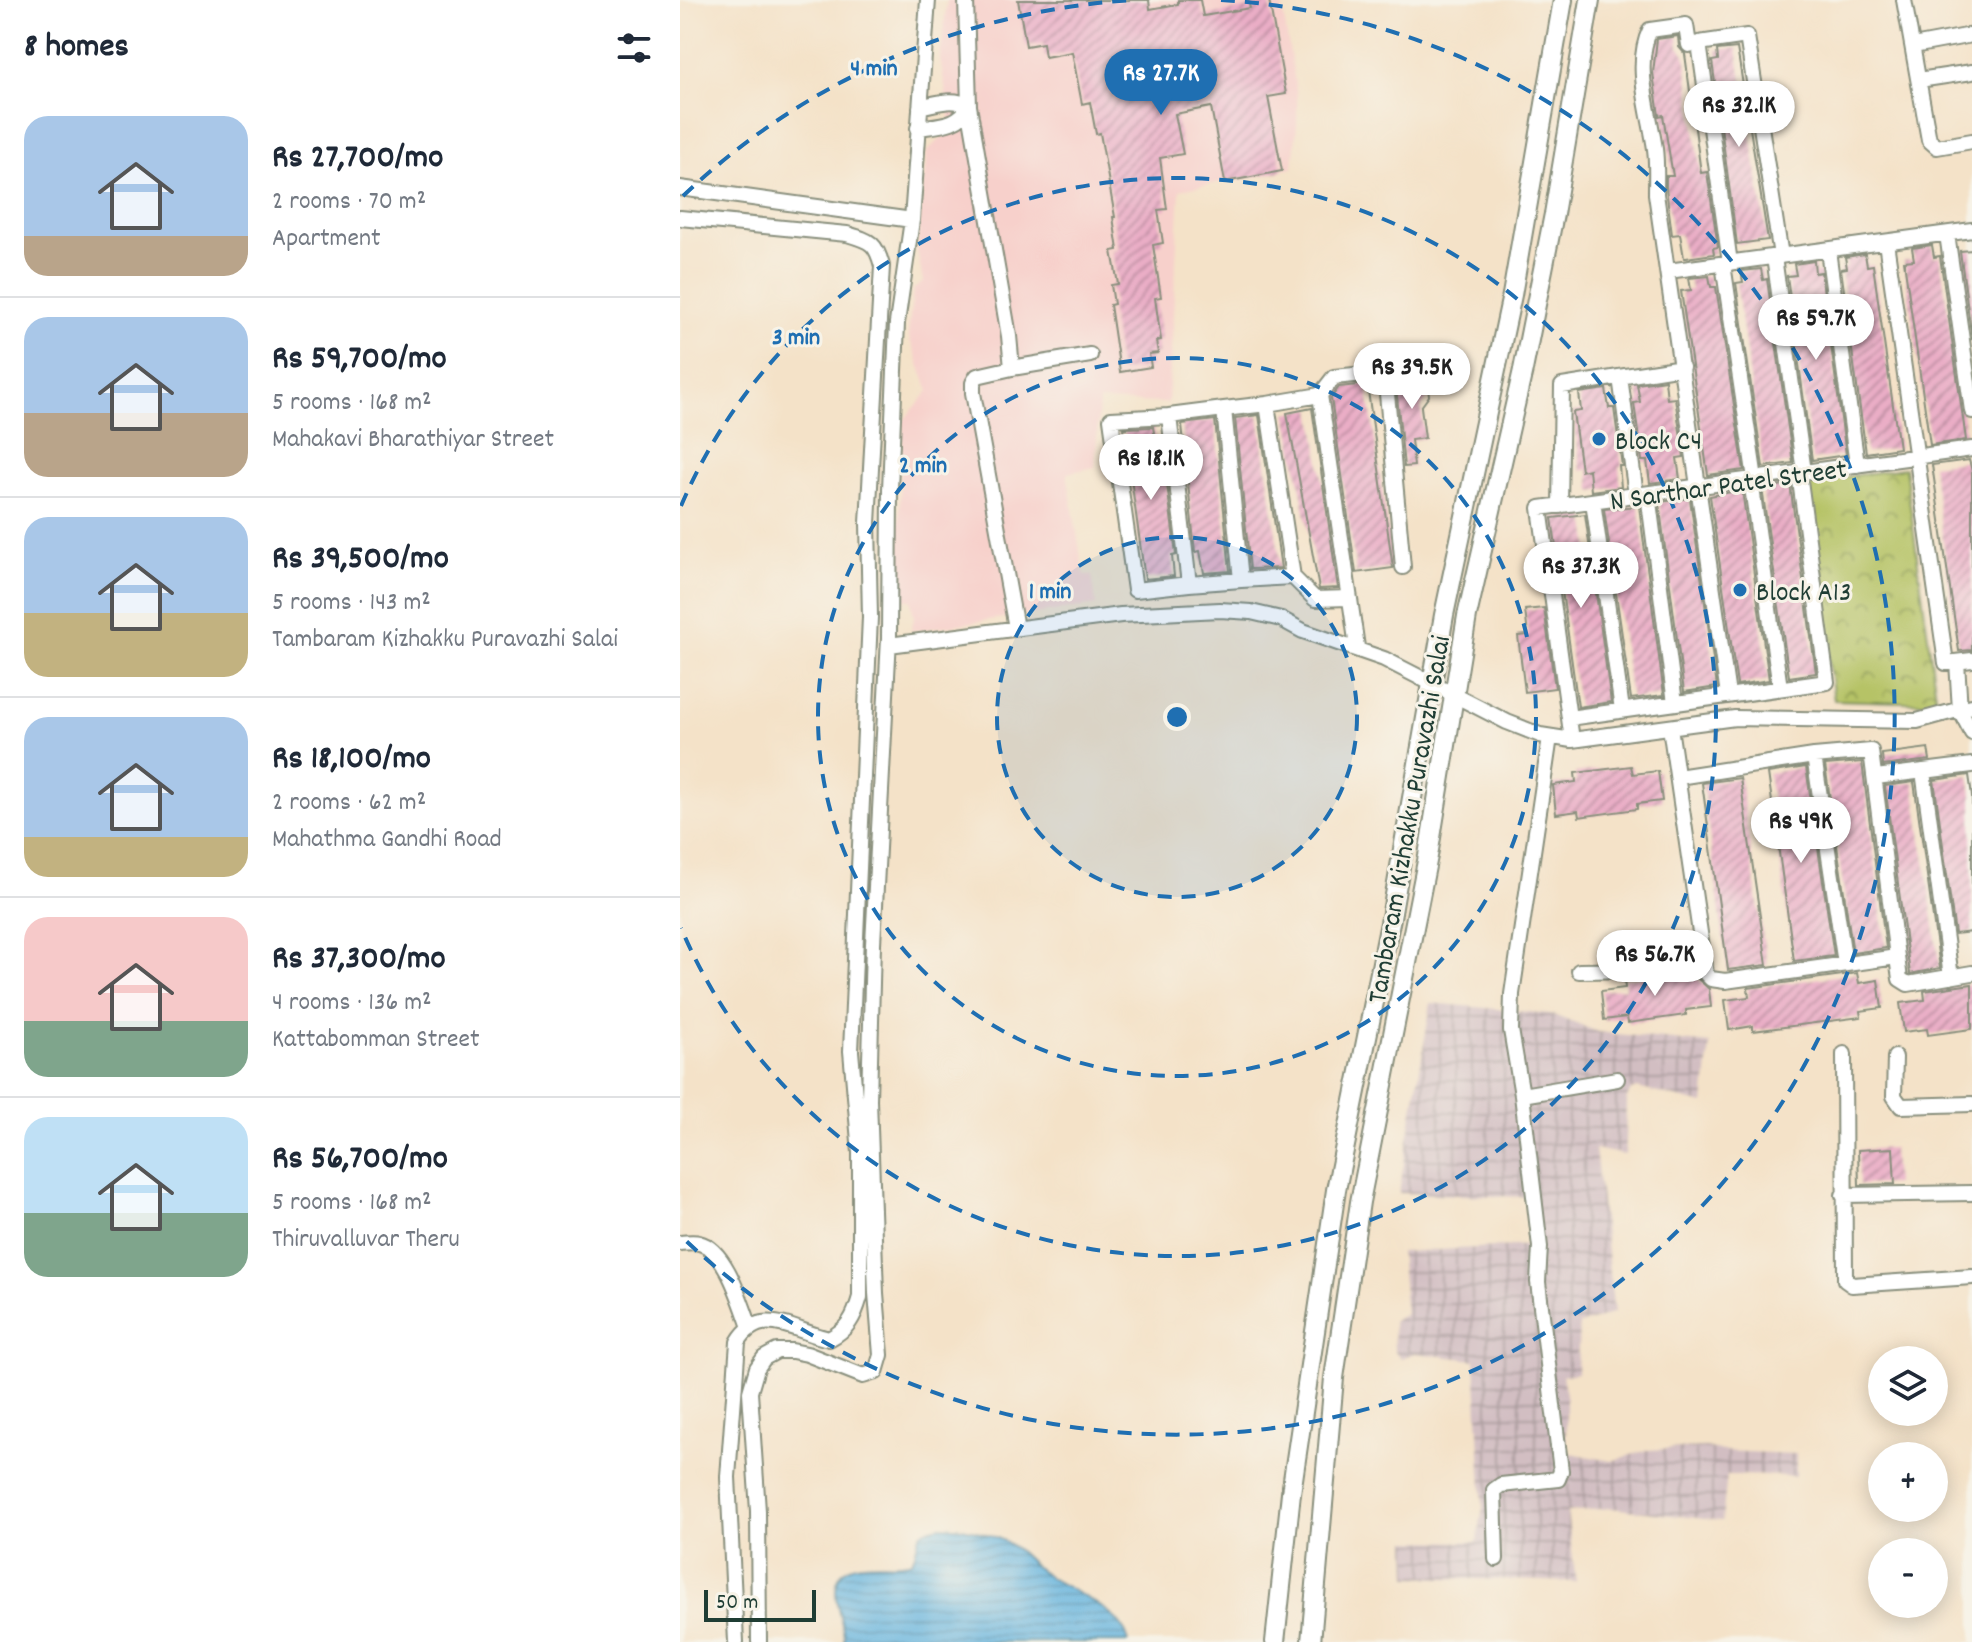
<!DOCTYPE html>
<html lang="en">
<head>
<meta charset="utf-8">
<style>
	:root { --surface:#fff; --page:#f2f2f3; --text:#1f2937; --muted:#747a83; --line:#e0e1e3; --accent:#1f6fb2 }
	body { margin:0; font-family:Dekko,sans-serif; background:var(--page); color:var(--text); height:100vh; display:flex; flex-direction:column; font-size:30px; white-space:nowrap }
	* { box-sizing:border-box; margin:0 }
	p { font-size:26px; color:var(--muted) }
	.icon { flex:none; width:44px; height:44px; fill:none; stroke:currentColor; stroke-width:2; stroke-linecap:round; stroke-linejoin:round }
	.map { position:relative; flex:1; overflow:hidden }
	.panel { display:flex; flex-direction:column; background:var(--surface); width:680px }
	.panel>* { flex:none }
	.buttons { position:absolute; left:1188px; top:1346px; display:grid; gap:16px }
	.buttons a { display:grid; place-items:center; width:80px; height:80px; border-radius:50%; background:var(--surface); box-shadow:0 4px 20px #0003; font-size:40px }
	.scale { position:absolute; left:24px; bottom:20px; width:112px; box-sizing:border-box; padding-left:8px; border:4px solid #1f3d34; border-top:0; font-size:22px; line-height:28px; white-space:nowrap; color:#1f3d34; -webkit-text-stroke:6px #f7f3e8; paint-order:stroke }
	.price { position:absolute; translate:-50% -68px; padding:0 18px; border-radius:28px; background:#fff; color:#222; font-size:26px; line-height:52px; filter:drop-shadow(0 2px 4px #0008) }
	.price::after { content:''; position:absolute; left:50%; top:48px; width:24px; height:18px; margin-left:-12px; background:inherit; clip-path:polygon(0 0,100% 0,50% 100%) }
	.price.selected { background:var(--accent); color:#fff }
	ul { padding:0; list-style:none }
	li { display:flex; align-items:center; gap:24px; height:200px; padding:0 24px }
	li+li { border-top:2px solid var(--line) }
	li span { display:grid; place-items:center; flex:none; width:224px; height:160px; border-radius:24px; color:#555 }
	li>.icon { margin-inline-start:auto }
	span .icon { width:96px; height:96px; fill:#fffc; stroke-width:1 }
	li b { font-size:34px }
	h2 { display:flex; justify-content:space-between; align-items:center; height:96px; padding:0 24px; font-size:34px }
	main { display:flex; flex:1; min-height:0 }
	.map>svg:first-child { display:block }
	.built { fill:#f7d0cb }
	.industrial { fill:url(#industrial-grid) }
	.park { fill:url(#park-crowns); stroke:#6a804d; stroke-width:2 }
	.water { fill:url(#water-rules); stroke:#417889; stroke-width:2 }
	.building { fill:url(#building-hatch) }
	.lines { fill:none; stroke-linecap:round; stroke-linejoin:round }
	.minor-casing { stroke:#8a907e; stroke-width:18 }
	.major-casing { stroke:#8a907e; stroke-width:22 }
	.minor { stroke:#fff; stroke-width:14 }
	.major { stroke:#fff; stroke-width:18 }
	.ring { fill:none; stroke:#1f6fb2; stroke-width:4; stroke-dasharray:14 10 }
	.poi-dot { fill:#1f6fb2; stroke:#f7f3e8; stroke-width:3 }
	.labels { text-anchor:middle; stroke-width:6; stroke-linejoin:round; paint-order:stroke }
	.poi-label { font-size:28px; fill:#1f3d34; stroke:#f7f3e8; text-anchor:start }
	.street-label { font-size:28px; fill:#1f3d34; stroke:#f7f3e8 }
	.centre { fill:#1f6fb2; stroke:#f7f3e8; stroke-width:4 }
	.ring-label { font-size:24px; text-anchor:middle; font-weight:bold; fill:#1f6fb2; stroke:#f7f3e8; stroke-width:6; stroke-linejoin:round; paint-order:stroke }
</style>
</head>
<body>
<main>
<section class="panel">
<h2>8 homes<svg class="icon" aria-label="filters" viewBox="0 0 24 24"><path d="M4 7h16M4 17h16"/><circle cx="9" cy="7" r="2"/><circle cx="15" cy="17" r="2"/></svg></h2>
<ul>
<li><span style="background:linear-gradient(#a9c7e8 75%,#b9a48a 0)"><svg class="icon" aria-label="home" viewBox="0 0 24 24"><path d="M3 11l9-7 9 7M6 9v11h12V9"/></svg></span><div><b>Rs 27,700/mo</b><p>2 rooms · 70 m²</p><p>Apartment</p></div></li>
<li><span style="background:linear-gradient(#a9c7e8 60%,#b9a48a 0)"><svg class="icon" aria-label="home" viewBox="0 0 24 24"><path d="M3 11l9-7 9 7M6 9v11h12V9"/></svg></span><div><b>Rs 59,700/mo</b><p>5 rooms · 168 m²</p><p>Mahakavi Bharathiyar Street</p></div></li>
<li><span style="background:linear-gradient(#a9c7e8 60%,#c2b280 0)"><svg class="icon" aria-label="home" viewBox="0 0 24 24"><path d="M3 11l9-7 9 7M6 9v11h12V9"/></svg></span><div><b>Rs 39,500/mo</b><p>5 rooms · 143 m²</p><p>Tambaram Kizhakku Puravazhi Salai</p></div></li>
<li><span style="background:linear-gradient(#a9c7e8 75%,#c2b280 0)"><svg class="icon" aria-label="home" viewBox="0 0 24 24"><path d="M3 11l9-7 9 7M6 9v11h12V9"/></svg></span><div><b>Rs 18,100/mo</b><p>2 rooms · 62 m²</p><p>Mahathma Gandhi Road</p></div></li>
<li><span style="background:linear-gradient(#f6c9c9 65%,#7fa58c 0)"><svg class="icon" aria-label="home" viewBox="0 0 24 24"><path d="M3 11l9-7 9 7M6 9v11h12V9"/></svg></span><div><b>Rs 37,300/mo</b><p>4 rooms · 136 m²</p><p>Kattabomman Street</p></div></li>
<li><span style="background:linear-gradient(#bfe0f5 60%,#7fa58c 0)"><svg class="icon" aria-label="home" viewBox="0 0 24 24"><path d="M3 11l9-7 9 7M6 9v11h12V9"/></svg></span><div><b>Rs 56,700/mo</b><p>5 rooms · 168 m²</p><p>Thiruvalluvar Theru</p></div></li>
</ul>
</section>
<div class="map">
<svg width="1292" height="1642" viewBox="0 0 1292 1642">
	<defs>
		<pattern id="industrial-grid" width="8" height="8" patternUnits="userSpaceOnUse" patternTransform="scale(2)"><rect width="8" height="8" fill="#d2bec2"/><path d="M0 4h8M4 0v8" fill="none" stroke="#aa9c9e"/></pattern>
		<pattern id="park-crowns" width="20" height="18" patternUnits="userSpaceOnUse" patternTransform="scale(2)"><rect width="20" height="18" fill="#b6c366"/><path d="M2 6a3 3 0 1 1 6 0M12 15a3 3 0 1 1 6 0" fill="none" stroke="#93a055"/></pattern>
		<pattern id="water-rules" width="6" height="5" patternUnits="userSpaceOnUse" patternTransform="scale(2)"><rect width="6" height="5" fill="#63b3de"/><path d="M0 2.5h6" fill="none" stroke="#5193b5"/></pattern>
		<pattern id="building-hatch" width="6" height="6" patternUnits="userSpaceOnUse" patternTransform="scale(2)"><rect width="6" height="6" fill="#eaadc6"/><path d="M-1 1l2-2M0 6l6-6M5 7l2-2" fill="none" stroke="#bd8ea2"/></pattern>
	</defs>
	<rect width="100%" height="100%" fill="#f7f3e8"/>
	<filter id="ink" filterUnits="userSpaceOnUse"><feTurbulence type="fractalNoise" baseFrequency=".0125" numOctaves="2"/><feDisplacementMap in="SourceGraphic" scale="16" xChannelSelector="R" yChannelSelector="G"/><feConvolveMatrix kernelMatrix="1 2 1 2 8 2 1 2 1" color-interpolation-filters="sRGB"/></filter>
	<filter id="wash" filterUnits="userSpaceOnUse"><feTurbulence type="fractalNoise" baseFrequency=".006" numOctaves="4" result="noise"/><feDisplacementMap in="SourceGraphic" scale="32" xChannelSelector="R" yChannelSelector="G"/><feGaussianBlur stdDeviation="1.8" result="paint"/><feColorMatrix in="noise" values="0 0 0 0 0 0 0 0 0 0 0 0 0 0 0 0 0 1.4 0 .05"/><feComposite in="paint" operator="in"/></filter>
	<g filter="url(#wash)">
		<rect width="100%" height="100%" fill="#f4e2c8"/>
		<!-- built -->
		<path class="built" d="M 267,0 L 601,0 L 617,95 L 617,123 L 613,168 L 500,190 L 488,403 L 419,401 L 415,467 L 387,473 L 404,576 L 412,576 L 416,605 L 231,631 L 234,618 L 231,600 L 222,600 L 218,551 L 223,421 L 249,391 L 228,335 L 233,290 L 243,282 L 237,249 L 247,151 L 272,128 L 260,59 Z"/>
		<!-- industrial -->
		<path class="industrial" d="M 751,1003 L 870,1014 L 918,1032 L 1030,1044 L 1024,1104 L 957,1088 L 951,1090 L 946,1100 L 945,1155 L 915,1149 L 934,1313 L 899,1325 L 897,1373 L 882,1376 L 886,1394 L 886,1452 L 931,1461 L 968,1450 L 1026,1447 L 1042,1451 L 1116,1454 L 1116,1476 L 1047,1475 L 1042,1521 L 931,1508 L 887,1512 L 896,1582 L 728,1577 L 727,1541 L 797,1542 L 803,1507 L 795,1360 L 735,1353 L 721,1358 L 714,1350 L 713,1321 L 726,1314 L 720,1252 L 855,1245 L 846,1197 L 719,1193 Z"/>
		<!-- park -->
		<path class="park" d="M 1225,468 L 1257,703 L 1154,700 L 1124,483 Z"/>
		<!-- water -->
		<path class="water" d="M 260,1526 C 283,1527 306,1532 326,1542 C 339,1549 348,1561 359,1570 C 386,1592 440,1605 449,1642 L 164,1642 C 165,1625 156,1610 156,1593 C 156,1548 210,1570 232,1561 C 243,1539 230,1532 260,1526 Z"/>
		<g id="blocks">
			<!-- building -->
			<path class="building" d="M 338,0 L 469,0 L 470,9 L 498,4 L 498,0 L 520,0 L 523,16 L 570,8 L 568,0 L 589,0 L 606,94 L 588,97 L 602,171 L 545,182 L 531,107 L 495,114 L 503,154 L 480,158 L 487,209 L 478,210 L 483,243 L 473,245 L 481,297 L 475,298 L 481,340 L 476,341 L 478,353 L 469,354 L 471,367 L 440,372 L 430,305 L 434,304 L 431,285 L 438,284 L 432,251 L 438,250 L 433,217 L 435,217 L 420,133 L 416,134 L 410,102 L 402,104 L 392,52 L 365,57 L 363,43 L 346,46 Z
				M 998,36 L 999,47 L 1005,54 L 1021,173 L 1027,172 L 1038,247 L 1033,248 L 1034,254 L 1006,258 L 1004,258 L 1000,234 L 992,235 L 986,188 L 986,176 L 993,176 L 983,115 L 979,116 L 973,73 L 977,39 Z
				M 1057,48 L 1088,240 L 1057,244 L 1032,61 L 1038,60 L 1037,50 Z
				M 1252,245 L 1254,257 L 1260,256 L 1286,440 L 1250,445 L 1224,261 L 1234,260 L 1232,248 Z
				M 1292,250 L 1292,340 L 1280,251 Z
				M 1185,254 L 1187,266 L 1193,265 L 1219,448 L 1186,453 L 1161,269 L 1167,268 L 1165,257 Z
				M 1134,261 L 1135,273 L 1141,272 L 1166,455 L 1132,460 L 1107,276 L 1116,275 L 1114,264 Z
				M 1081,269 L 1083,280 L 1087,279 L 1113,463 L 1083,467 L 1056,283 L 1063,282 L 1061,271 Z
				M 1029,276 L 1031,287 L 1036,287 L 1064,470 L 1028,475 L 1001,291 L 1011,290 L 1009,278 Z
				M 746,370 L 749,396 L 741,407 L 745,438 L 731,440 L 734,466 L 724,467 L 716,385 L 722,384 L 720,374 Z
				M 985,380 L 987,399 L 995,398 L 1004,457 L 997,458 L 1000,479 L 970,483 L 967,461 L 962,461 L 954,403 L 960,402 L 957,384 Z
				M 687,384 L 713,568 L 676,573 L 651,398 L 659,387 Z
				M 926,389 L 929,408 L 934,408 L 942,466 L 939,466 L 941,487 L 911,491 L 909,469 L 901,471 L 893,412 L 901,411 L 899,393 Z
				M 632,408 L 658,588 L 639,589 L 607,413 Z
				M 579,415 L 601,568 L 570,569 L 555,418 Z
				M 535,420 L 550,571 L 524,573 L 520,551 L 515,552 L 502,424 Z
				M 473,427 L 476,444 L 482,445 L 496,555 L 492,556 L 494,576 L 465,579 L 444,428 Z
				M 1289,460 L 1292,471 L 1292,650 L 1279,651 L 1252,465 Z
				M 1110,484 L 1136,673 L 1109,677 L 1082,488 Z
				M 1062,490 L 1089,680 L 1057,685 L 1030,496 Z
				M 1003,499 L 1010,499 L 1037,687 L 1004,692 L 979,502 Z
				M 959,506 L 984,695 L 951,699 L 924,509 Z
				M 905,514 L 931,702 L 898,707 L 872,518 Z
				M 864,608 L 875,688 L 845,692 L 838,636 L 848,635 L 845,610 Z
				M 1248,748 L 1250,760 L 1203,766 L 1202,754 Z
				M 1182,762 L 1206,948 L 1173,953 L 1145,765 Z
				M 951,766 L 953,774 L 978,771 L 982,801 L 957,804 L 957,809 L 899,817 L 898,811 L 876,814 L 873,785 L 896,782 L 895,773 Z
				M 1126,767 L 1154,956 L 1114,961 L 1088,773 Z
				M 1289,775 L 1292,796 L 1292,932 L 1275,934 L 1254,780 Z
				M 1060,778 L 1087,965 L 1048,970 L 1022,783 Z
				M 1234,782 L 1260,968 L 1230,974 L 1205,786 Z
				M 1001,971 L 1002,980 L 1017,978 L 1029,989 L 1031,1007 L 1006,1010 L 1006,1015 L 948,1023 L 947,1017 L 924,1020 L 921,991 L 945,988 L 944,979 Z
				M 1177,973 L 1179,983 L 1198,980 L 1202,1008 L 1180,1011 L 1181,1017 L 1073,1031 L 1073,1026 L 1049,1030 L 1045,1000 L 1069,997 L 1068,988 Z
				M 1292,984 L 1292,1029 L 1248,1035 L 1247,1029 L 1224,1032 L 1220,1003 L 1245,1000 L 1244,991 Z
				M 1213,1148 L 1215,1184 L 1179,1185 L 1178,1150 Z"/>
		</g>
	</g>
	<g filter="url(#ink)">
		<use href="#blocks" fill-opacity="0" stroke="#8a907e" stroke-width="2"/>
		<g class="lines">
			<!-- minor casing -->
			<g class="minor-casing">
				<path id="minor" d="M 286,0 L 289,106 L 329,336 L 332,368 L 297,376 L 293,383 L 293,393 L 336,628
					M 1224,0 L 1249,140 L 1257,147 L 1292,141
					M 1019,43 L 1009,45 L 1006,25 L 970,30 C 953,65 970,113 975,149 C 977,164 976,179 976,194 L 1048,695
					M 1233,46 L 1292,35
					M 1239,80 L 1292,72
					M 240,107 C 256,103 274,97 289,106
					M 238,128 C 258,125 279,126 289,106
					M 0,188 L 232,220
					M 0,218 L 167,234 C 190,241 196,242 202,266 L 188,523 L 190,617 L 171,1051 L 180,1153 L 180,1297 C 174,1318 168,1329 149,1339 C 116,1332 80,1304 58,1342 L 48,1477 L 56,1642
					M 1267,234 L 1292,411
					M 1206,242 L 1266,663 L 1292,660
					M 1148,250 L 1177,465
					M 1094,257 L 1124,472
					M 1050,263 L 1019,43 L 1067,36 L 1101,256
					M 1043,264 L 1075,479
					M 988,271 L 1292,230
					M 332,368 L 410,355
					M 940,377 L 956,495
					M 640,395 L 654,377 L 705,372 L 723,567
					M 544,409 L 587,404
					M 489,416 L 431,419 L 455,590 L 509,584 L 489,416 L 544,409 L 561,580 L 613,577 L 587,404 L 640,395 L 677,647
					M 1071,480 L 1100,688
					M 968,494 L 995,703
					M 913,501 L 942,710
					M 880,506 L 882,386 L 1002,367
					M 613,577 L 635,599 L 669,598
					M 509,584 L 561,580
					M 209,645 L 441,615 L 540,610 L 571,612 L 601,619 L 623,631 L 704,659 L 827,722 L 860,735 L 892,740 L 1055,718 L 1237,721 L 1292,706
					M 1277,662 L 1280,710 L 1292,733
					M 889,718 L 1147,682 L 1119,473
					M 990,727 L 1026,974 L 1031,979 L 1045,981 L 1217,957 L 1191,751 L 1134,756 L 998,777
					M 892,740 L 860,508 L 1292,449
					M 1134,756 L 1165,964
					M 1243,771 L 1271,977
					M 1196,777 L 1292,765
					M 1217,957 L 1220,979 L 1228,984 L 1292,973
					M 899,971 C 944,971 979,968 1021,954
					M 1164,1054 L 1165,1280 L 1172,1285 L 1292,1277
					M 1215,1057 L 1214,1096 L 1221,1106 L 1292,1104
					M 842,1095 L 937,1079
					M 1163,1195 L 1292,1193
					M 0,1243 C 6,1243 13,1241 19,1243 C 46,1249 61,1303 70,1327
					M 816,1559 L 814,1490 L 821,1485 L 878,1479 L 881,1471 L 858,1282 L 860,1247 L 842,1095 L 831,1030 L 832,994 L 870,737
					M 79,1642 L 78,1511 L 70,1392 L 77,1368 L 84,1358 L 97,1351 L 112,1351 L 127,1354 L 183,1376 L 196,1372 L 201,1355 L 196,1293 L 189,1100 L 193,944 L 209,638 L 210,489 L 217,323 L 232,220 L 248,0"/>
			</g>
			<!-- major casing -->
			<g class="major-casing">
				<path id="major" d="M 595,1642 L 611,1493 L 656,1190 L 711,918 L 764,615 L 832,295 L 883,0
					M 631,1642 L 654,1378 L 680,1202 L 748,856 L 787,616 L 843,370 L 874,214 L 910,0"/>
			</g>
			<!-- minor -->
			<use href="#minor" class="minor"/>
			<!-- major -->
			<use href="#major" class="major"/>
		</g>
	</g>
	<!-- distance rings -->
	<circle cx="497" cy="717" r="180" fill="#1f6fb2" fill-opacity=".12"/>
	<g class="ring">
		<circle cx="497" cy="717" r="180"/>
		<circle cx="497" cy="717" r="359"/>
		<path d="M1 506A539 539 0 1 1 1 928"/>
		<path d="M3 196A718 718 0 0 1 453 0M541 0A718 718 0 1 1 3 1238"/>
	</g>
	<!-- markers -->
	<g class="poi-dot">
		<circle cx="919" cy="439" r="8"/>
		<circle cx="1060" cy="590" r="8"/>
	</g>
	<g class="labels">
		<!-- poi labels -->
		<g class="poi-label">
			<text x="935" y="449">Block C4</text>
			<text x="1076" y="600">Block A13</text>
		</g>
		<!-- street labels -->
		<g class="street-label">
			<text transform="translate(1048 483) rotate(-8)" y="10">N Sarthar Patel Street</text>
			<text transform="translate(727 819) rotate(-80)" y="10">Tambaram Kizhakku Puravazhi Salai</text>
		</g>
	</g>
	<circle cx="497" cy="717" r="12" class="centre"/>
	<g class="ring-label">
		<text x="194" y="75">4 min</text>
		<text x="116" y="344">3 min</text>
		<text x="243" y="472">2 min</text>
		<text x="370" y="598">1 min</text>
	</g>
</svg>
<div class="buttons">
<a><svg class="icon" aria-label="layers" viewBox="0 0 24 24"><path d="M12 4l9 5-9 5-9-5zM3 14l9 5 9-5"/></svg></a>
<a>+</a>
<a>−</a>
</div>
<div class="scale">50 m</div>
<b class="price selected" style="left:481px;top:117px">Rs 27.7K</b>
<b class="price" style="left:1059px;top:149px">Rs 32.1K</b>
<b class="price" style="left:1136px;top:362px">Rs 59.7K</b>
<b class="price" style="left:732px;top:411px">Rs 39.5K</b>
<b class="price" style="left:471px;top:502px">Rs 18.1K</b>
<b class="price" style="left:901px;top:610px">Rs 37.3K</b>
<b class="price" style="left:1121px;top:865px">Rs 49K</b>
<b class="price" style="left:975px;top:998px">Rs 56.7K</b>
</div>
</main>
</body>
</html>
